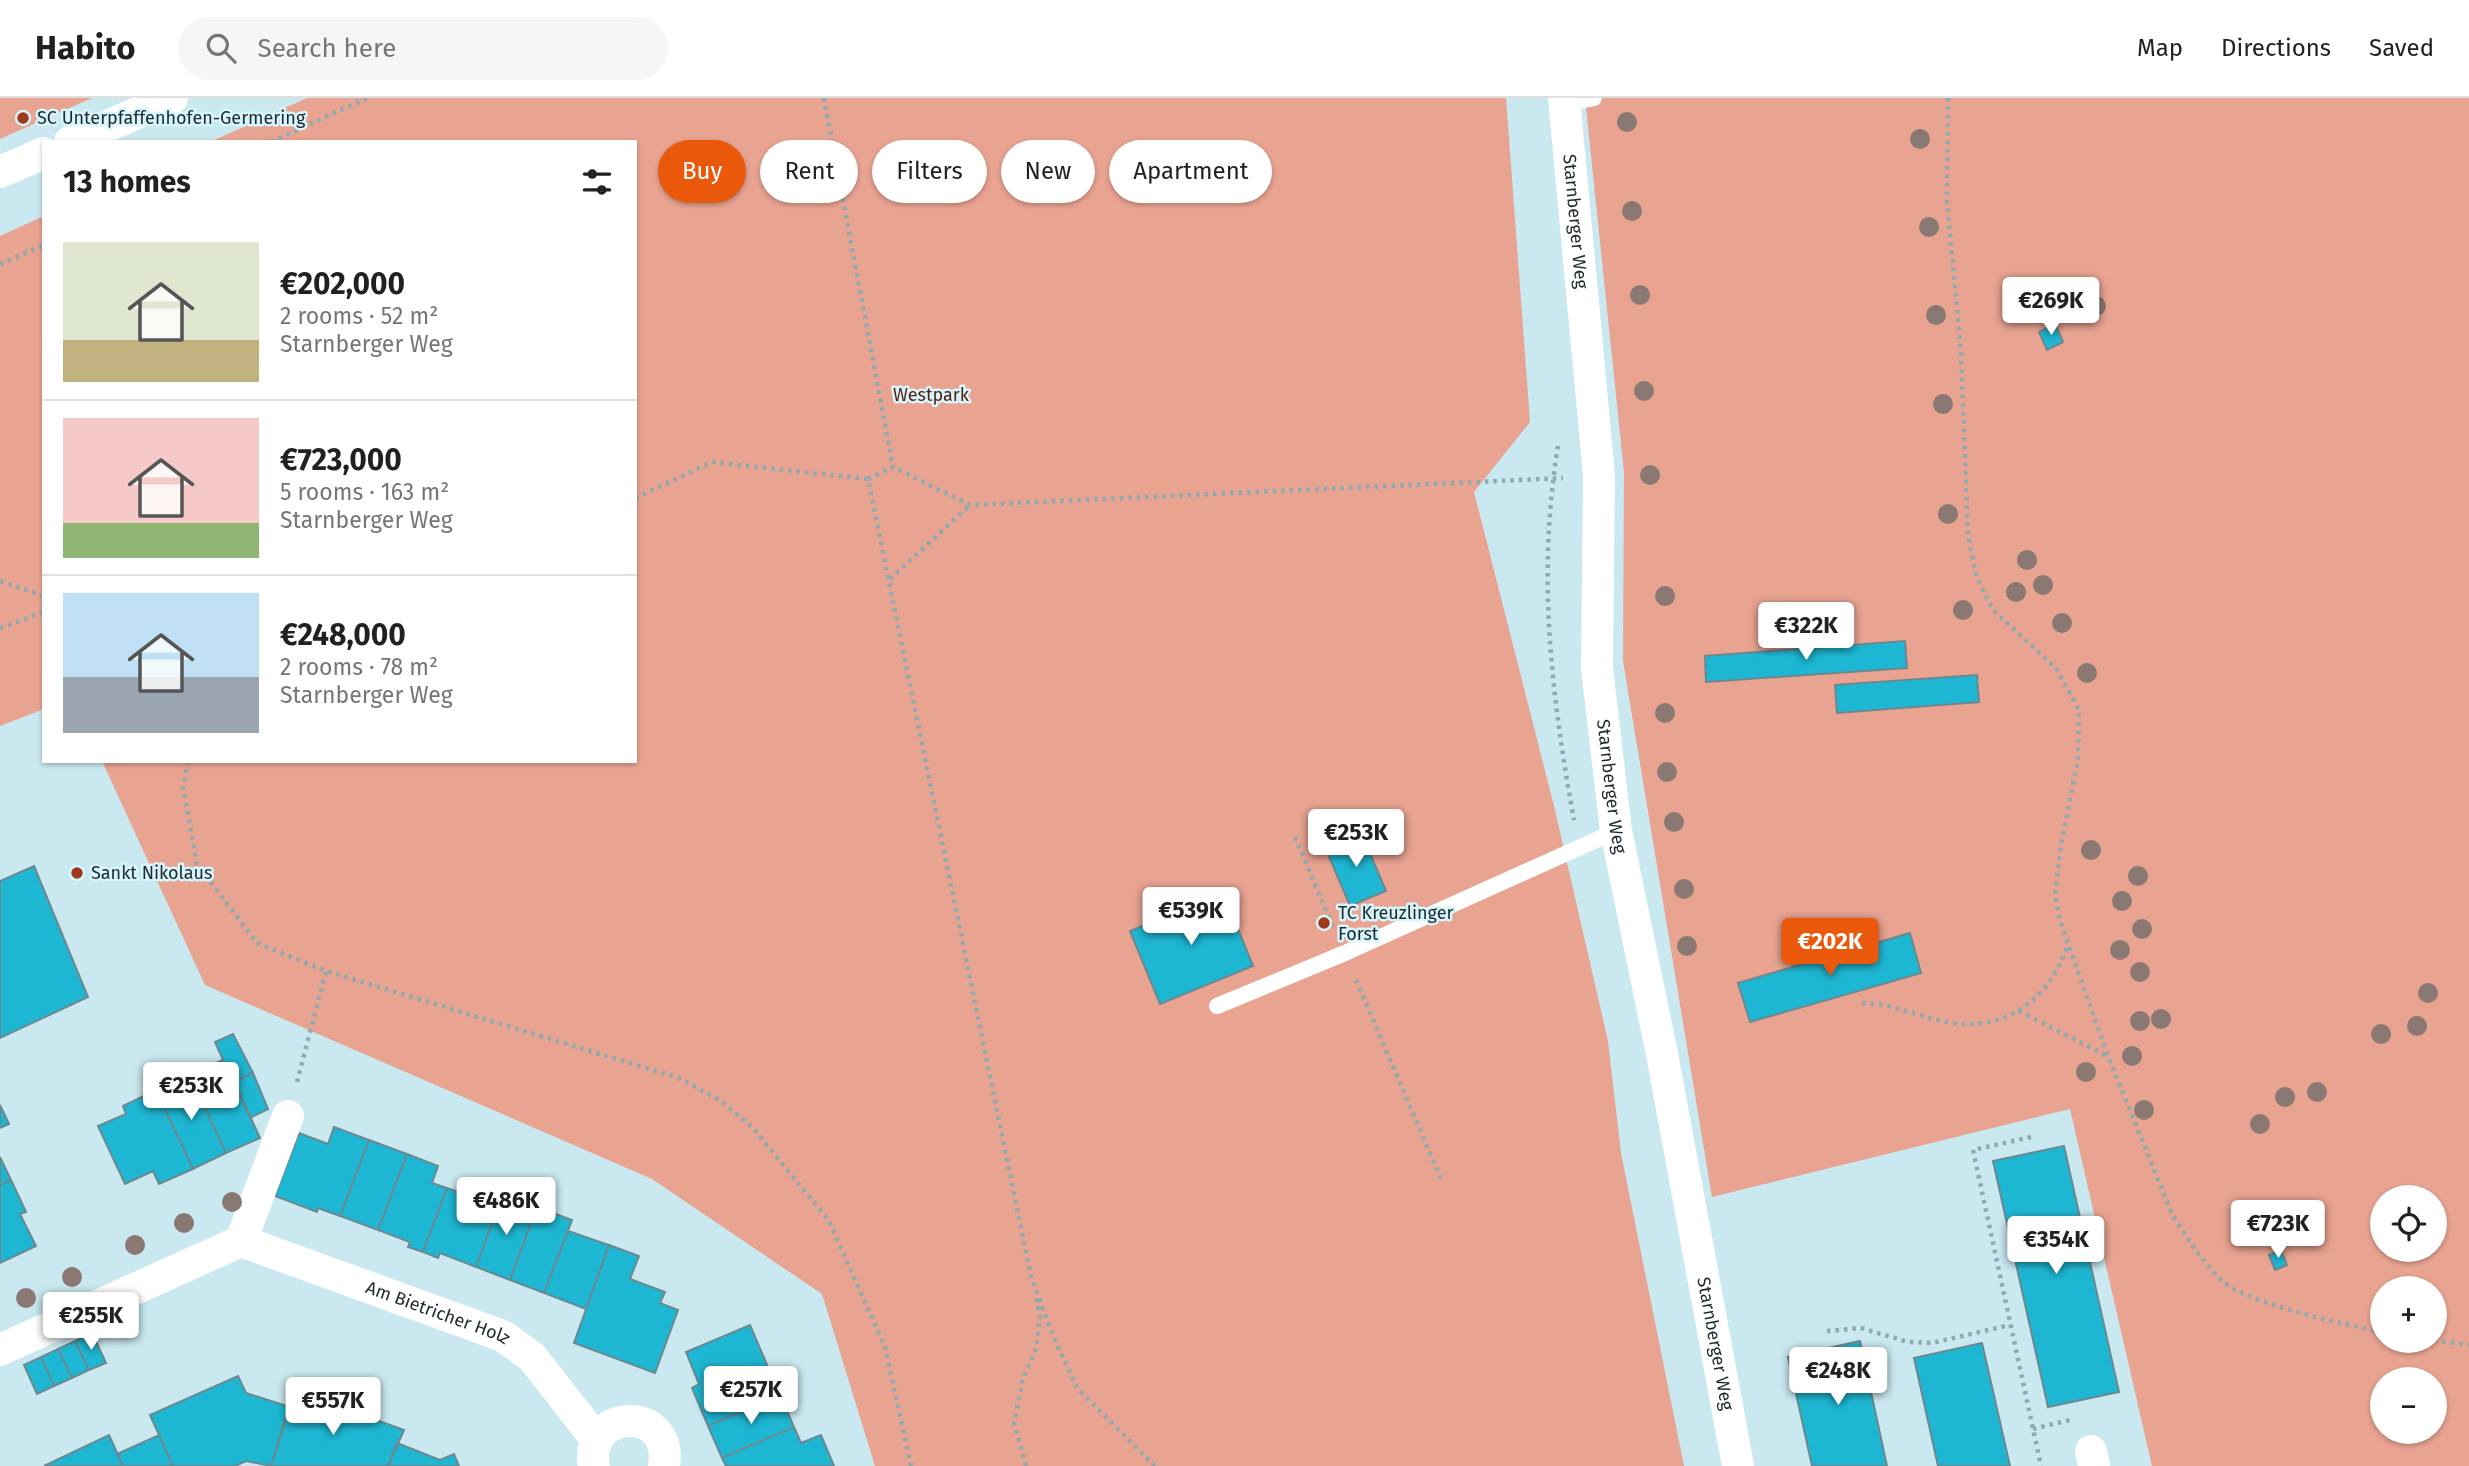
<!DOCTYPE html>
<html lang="en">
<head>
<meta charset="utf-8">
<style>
	:root { --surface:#fff; --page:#f6f6f6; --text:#202124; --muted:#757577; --line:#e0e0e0; --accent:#ea580c }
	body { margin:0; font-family:"Fira Sans",sans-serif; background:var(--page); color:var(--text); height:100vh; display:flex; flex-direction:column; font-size:26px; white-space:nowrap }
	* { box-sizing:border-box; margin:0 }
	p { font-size:23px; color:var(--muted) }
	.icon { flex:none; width:38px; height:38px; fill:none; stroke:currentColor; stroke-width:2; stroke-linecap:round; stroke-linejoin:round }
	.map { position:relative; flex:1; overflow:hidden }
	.drawer { position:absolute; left:42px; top:42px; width:595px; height:623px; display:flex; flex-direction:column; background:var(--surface); border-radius:0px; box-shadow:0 2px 5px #0004 }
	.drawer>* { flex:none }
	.top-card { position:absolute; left:658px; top:42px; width:665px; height:63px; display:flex; gap:14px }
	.controls { position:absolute; left:2370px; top:1087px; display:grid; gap:14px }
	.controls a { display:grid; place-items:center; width:77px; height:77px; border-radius:50%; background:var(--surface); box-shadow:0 2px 5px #0004; font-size:35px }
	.price { position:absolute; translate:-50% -60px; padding:0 16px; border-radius:7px; background:#fff; color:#222; font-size:23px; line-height:46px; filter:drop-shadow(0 2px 4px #0008) }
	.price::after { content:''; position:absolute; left:50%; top:42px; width:21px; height:16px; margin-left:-10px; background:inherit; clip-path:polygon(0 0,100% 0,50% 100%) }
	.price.active { background:var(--accent); color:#fff }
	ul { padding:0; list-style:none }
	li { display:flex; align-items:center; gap:21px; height:175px; padding:0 21px }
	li+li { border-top:2px solid var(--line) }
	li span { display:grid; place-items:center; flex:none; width:196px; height:140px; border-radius:0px; color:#555 }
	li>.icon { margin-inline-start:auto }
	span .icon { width:84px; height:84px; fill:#fffc; stroke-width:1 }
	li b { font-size:30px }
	h2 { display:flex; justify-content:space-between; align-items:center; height:84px; padding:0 21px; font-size:30px }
	.chip { padding:0 24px; border-radius:32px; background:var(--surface); box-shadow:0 2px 5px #0004; font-size:24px; line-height:63px }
	.chip.active { background:var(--accent); color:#fff }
	header { display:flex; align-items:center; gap:42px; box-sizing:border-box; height:98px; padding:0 35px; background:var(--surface); border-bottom:2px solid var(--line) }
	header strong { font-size:33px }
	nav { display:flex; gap:38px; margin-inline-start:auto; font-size:24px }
	.search { width:490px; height:63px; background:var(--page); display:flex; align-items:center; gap:18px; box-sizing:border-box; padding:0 24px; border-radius:38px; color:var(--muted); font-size:26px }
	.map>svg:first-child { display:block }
	.green { fill:#e8a391; fill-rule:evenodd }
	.building { fill:#1eb7d3; stroke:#6c888f; stroke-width:2 }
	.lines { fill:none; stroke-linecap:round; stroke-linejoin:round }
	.path { stroke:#90a9af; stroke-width:4.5; stroke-dasharray:3.5 5; stroke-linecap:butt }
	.service { stroke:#fff; stroke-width:16 }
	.minor { stroke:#fff; stroke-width:32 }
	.tree { fill:#8a7873 }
	.poi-dot { fill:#a0381d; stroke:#d6f5fd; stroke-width:2.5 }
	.labels { text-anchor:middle; stroke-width:5; stroke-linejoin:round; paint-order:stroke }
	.poi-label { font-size:18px; fill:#1d292c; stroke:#d6f5fd; text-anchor:start }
	.street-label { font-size:18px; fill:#1d292c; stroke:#d6f5fd }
	.park-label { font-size:18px; fill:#571c0d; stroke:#d6f5fd }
</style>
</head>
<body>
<header>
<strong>Habito</strong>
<div class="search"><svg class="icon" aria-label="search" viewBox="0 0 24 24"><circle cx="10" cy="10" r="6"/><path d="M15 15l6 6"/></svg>Search here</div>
<nav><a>Map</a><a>Directions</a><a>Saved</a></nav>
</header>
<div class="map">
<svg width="2469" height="1368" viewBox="0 0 2469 1368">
	<rect width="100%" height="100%" fill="#c9e8ef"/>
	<!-- green -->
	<path class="green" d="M 0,0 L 92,0 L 0,41 Z
		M 307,0 L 1506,0 L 1530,324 L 1474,394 L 1554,708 L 1608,943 L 1621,1055 L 1684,1368 L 875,1368 L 822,1196 L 652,1081 L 205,887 L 102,663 L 635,663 L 635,44 L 210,44 Z
		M 1585,0 L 2469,0 L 2469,1368 L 2152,1368 L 2070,1011 L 1712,1099 L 1623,563 L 1624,374 ZM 2382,1099 L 2434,1099 L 2434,1152 L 2382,1152 ZM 2382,1190 L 2434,1190 L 2434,1242 L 2382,1242 ZM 2382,1281 L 2434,1281 L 2434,1334 L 2382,1334 Z
		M 44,118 L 44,611 L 0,628 L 0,138 Z"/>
	<!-- building -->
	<path class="building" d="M 2055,226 L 2063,244 L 2047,252 L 2039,234 Z
		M 1905,543 L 1907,570 L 1706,584 L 1705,558 Z
		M 1977,577 L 1979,604 L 1837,615 L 1835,587 Z
		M 1361,734 L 1386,793 L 1350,808 L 1325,749 Z
		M 34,768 L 88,899 L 0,940 L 0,783 Z
		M 1223,794 L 1253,868 L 1160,906 L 1130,833 L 1173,815 L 1176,807 L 1192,800 L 1198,804 Z
		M 1910,835 L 1921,875 L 1750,924 L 1738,885 Z
		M 233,936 L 253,975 L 234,983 L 260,1040 L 226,1055 L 190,977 L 223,962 L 215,944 Z
		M 253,975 L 268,1011 L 250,1020 L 234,983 Z
		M 190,977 L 226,1055 L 193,1071 L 156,992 Z
		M 156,992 L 193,1071 L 159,1086 L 153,1073 L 125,1086 L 98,1028 L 126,1016 L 123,1008 Z
		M 0,1007 L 9,1026 L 0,1030 Z
		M 334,1029 L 369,1042 L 340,1118 L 318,1110 L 317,1114 L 275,1098 L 299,1035 L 328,1046 Z
		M 369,1042 L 407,1056 L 378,1132 L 340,1118 Z
		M 2064,1048 L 2119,1294 L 2048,1309 L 1993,1063 Z
		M 407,1056 L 438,1068 L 432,1085 L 447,1090 L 423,1154 L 408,1149 L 410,1144 L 378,1132 Z
		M 0,1059 L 11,1082 L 0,1087 Z
		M 11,1082 L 26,1114 L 20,1116 L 36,1148 L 0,1165 L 0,1087 Z
		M 468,1084 L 503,1096 L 476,1169 L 440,1155 L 438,1160 L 423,1154 L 447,1090 L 464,1096 Z
		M 503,1096 L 537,1109 L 510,1182 L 476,1169 Z
		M 537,1109 L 572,1122 L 544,1195 L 510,1182 Z
		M 568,1133 L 609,1147 L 586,1211 L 544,1195 Z
		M 609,1147 L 639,1158 L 630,1181 L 665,1194 L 660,1205 L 678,1212 L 655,1275 L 574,1245 Z
		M 2281,1152 L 2287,1167 L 2275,1172 L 2269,1157 Z
		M 750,1227 L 780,1297 L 708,1328 L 692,1290 L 699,1286 L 686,1254 Z
		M 92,1235 L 106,1265 L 89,1272 L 75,1243 Z
		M 75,1243 L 89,1272 L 72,1280 L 58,1251 Z
		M 1860,1243 L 1887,1368 L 1812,1368 L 1788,1259 Z
		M 1982,1245 L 2010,1368 L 1938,1368 L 1914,1260 Z
		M 58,1251 L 72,1280 L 54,1288 L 41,1259 Z
		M 41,1259 L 54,1288 L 37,1296 L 24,1267 Z
		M 238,1278 L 246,1295 L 290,1309 L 271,1368 L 246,1363 L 235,1368 L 173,1368 L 150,1317 Z
		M 294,1292 L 404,1332 L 388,1368 L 271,1368 Z
		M 780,1297 L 794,1329 L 722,1360 L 708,1328 Z
		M 794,1329 L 801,1345 L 821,1337 L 834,1368 L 726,1368 L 722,1360 Z
		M 109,1337 L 123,1368 L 44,1368 Z
		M 159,1337 L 173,1368 L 123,1368 L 117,1356 Z
		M 397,1345 L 440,1362 L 454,1356 L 459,1368 L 388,1368 Z"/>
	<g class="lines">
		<!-- path -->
		<path class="path" d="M 824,0 L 893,369
			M 1948,0 L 1947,104 L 1961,254 L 1968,438 L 1977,480 L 1993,512 L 2056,570 L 2079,612 L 2078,661 L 2061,747 L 2055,796 L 2060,823 L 2108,958 L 2173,1118 C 2188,1141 2202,1164 2222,1183 C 2247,1205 2347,1227 2382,1234
			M 271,44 L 367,0
			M 0,166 L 44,147
			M 1558,348 C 1537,476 1551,596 1574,722
			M 868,381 L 893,369 L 970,407 L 1563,380
			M 635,400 L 712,364 L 868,381 L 1031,1179 L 1052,1235 L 1077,1290 L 1155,1368
			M 890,481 L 970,407
			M 0,483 L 44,498
			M 0,530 L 44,514
			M 188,663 L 183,690 L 197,766 L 257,845 L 326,873 L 679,980 L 721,1003 L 753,1030 L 829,1123 L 885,1249 L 911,1368
			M 1295,739 L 1333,829
			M 1356,882 L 1441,1081
			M 1862,905 C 1894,906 1916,918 1946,924 C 2004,935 2049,902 2067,849
			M 2019,913 L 2107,958
			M 297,984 L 326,873
			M 2031,1039 L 1973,1052 L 2041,1368
			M 1827,1233 L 1861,1230 L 1908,1244 L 1932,1245 L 2010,1227
			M 2434,1242 L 2469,1247
			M 2033,1331 L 2070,1322
			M 1026,1368 L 1014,1325 L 1023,1280 L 1036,1251 L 1040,1218 L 1035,1196"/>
		<!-- service -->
		<path class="service" d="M 1565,6 L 1594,0
			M 1217,908 L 1345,855 L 1616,733"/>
		<!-- minor -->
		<g class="minor">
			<path id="s1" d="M 1564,0 L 1599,377 L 1597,570 L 1616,733 L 1662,956 L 1738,1368"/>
			<path d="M 70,44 L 172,0"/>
			<path d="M 0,74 L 44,55"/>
			<path d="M 241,1143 L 288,1018"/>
			<path id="s2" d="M 0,1252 L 241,1143 L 503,1238 L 532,1259 L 597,1342"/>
			<path d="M 2091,1353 L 2094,1368"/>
			<path d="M 594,1368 C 583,1311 674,1305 664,1368"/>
		</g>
	</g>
	<!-- trees -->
	<g class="tree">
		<circle cx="1627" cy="24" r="10"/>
		<circle cx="1920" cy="41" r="10"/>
		<circle cx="1632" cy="113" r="10"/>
		<circle cx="1929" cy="129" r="10"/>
		<circle cx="1640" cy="197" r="10"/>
		<circle cx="2096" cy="208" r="10"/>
		<circle cx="1936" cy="217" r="10"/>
		<circle cx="1644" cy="293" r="10"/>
		<circle cx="1943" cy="306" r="10"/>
		<circle cx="1650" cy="377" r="10"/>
		<circle cx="1948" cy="416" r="10"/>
		<circle cx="2027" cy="462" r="10"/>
		<circle cx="2043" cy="487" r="10"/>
		<circle cx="2016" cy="494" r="10"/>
		<circle cx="1665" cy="498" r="10"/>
		<circle cx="1963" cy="512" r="10"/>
		<circle cx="2062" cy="525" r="10"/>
		<circle cx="2087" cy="575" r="10"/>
		<circle cx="1665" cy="615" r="10"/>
		<circle cx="1667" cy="674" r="10"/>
		<circle cx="1674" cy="724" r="10"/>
		<circle cx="2091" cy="752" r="10"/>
		<circle cx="2138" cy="778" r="10"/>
		<circle cx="1684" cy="791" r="10"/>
		<circle cx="2122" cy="803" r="10"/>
		<circle cx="2142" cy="831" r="10"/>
		<circle cx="1687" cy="848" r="10"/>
		<circle cx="2120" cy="852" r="10"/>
		<circle cx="2140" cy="874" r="10"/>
		<circle cx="2428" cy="895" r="10"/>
		<circle cx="2161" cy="921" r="10"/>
		<circle cx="2140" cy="923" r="10"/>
		<circle cx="2417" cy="928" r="10"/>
		<circle cx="2381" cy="936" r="10"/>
		<circle cx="2132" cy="958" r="10"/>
		<circle cx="2086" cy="974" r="10"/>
		<circle cx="2317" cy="994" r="10"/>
		<circle cx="2285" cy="999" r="10"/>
		<circle cx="2144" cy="1012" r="10"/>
		<circle cx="2260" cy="1026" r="10"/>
		<circle cx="232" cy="1104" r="10"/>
		<circle cx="184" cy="1125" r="10"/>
		<circle cx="135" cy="1147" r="10"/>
		<circle cx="72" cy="1179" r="10"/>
		<circle cx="26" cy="1200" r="10"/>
	</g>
	<!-- markers -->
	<g class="poi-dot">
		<circle cx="23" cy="20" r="7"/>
		<circle cx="77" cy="775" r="7"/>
		<circle cx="1324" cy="825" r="7"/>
	</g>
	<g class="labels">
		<!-- poi labels -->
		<g class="poi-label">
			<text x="37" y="26">SC Unterpfaffenhofen-Germering</text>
			<text x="91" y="781">Sankt Nikolaus</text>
			<text x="1338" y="821">TC Kreuzlinger<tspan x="1338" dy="21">Forst</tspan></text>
		</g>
		<!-- street labels -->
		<g class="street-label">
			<text dy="6" stroke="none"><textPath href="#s1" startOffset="124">Starnberger Weg</textPath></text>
			<text dy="6" stroke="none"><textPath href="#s1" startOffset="691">Starnberger Weg</textPath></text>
			<text dy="6" stroke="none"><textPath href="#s2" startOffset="474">Am Bietricher Holz</textPath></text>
			<text dy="6" stroke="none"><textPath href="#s1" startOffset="1258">Starnberger Weg</textPath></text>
		</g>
		<!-- park labels -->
		<g class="park-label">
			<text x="931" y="303">Westpark</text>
		</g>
	</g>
</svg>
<div class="controls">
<a><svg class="icon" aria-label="locate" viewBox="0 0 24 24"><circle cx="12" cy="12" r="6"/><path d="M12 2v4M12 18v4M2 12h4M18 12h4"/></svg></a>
<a>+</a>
<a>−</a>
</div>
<b class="price" style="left:2051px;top:239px">€269K</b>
<b class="price" style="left:1806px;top:564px">€322K</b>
<b class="price" style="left:1356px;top:771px">€253K</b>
<b class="price" style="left:1191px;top:849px">€539K</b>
<b class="price active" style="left:1830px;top:880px">€202K</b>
<b class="price" style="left:191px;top:1024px">€253K</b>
<b class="price" style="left:506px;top:1139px">€486K</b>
<b class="price" style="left:2278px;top:1162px">€723K</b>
<b class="price" style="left:2056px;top:1178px">€354K</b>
<b class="price" style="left:91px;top:1254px">€255K</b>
<b class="price" style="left:1838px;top:1309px">€248K</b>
<b class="price" style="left:751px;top:1328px">€257K</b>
<b class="price" style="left:333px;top:1339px">€557K</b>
<div class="top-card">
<a class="chip active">Buy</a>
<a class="chip">Rent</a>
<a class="chip">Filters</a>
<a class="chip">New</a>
<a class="chip">Apartment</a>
</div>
<section class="drawer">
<h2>13 homes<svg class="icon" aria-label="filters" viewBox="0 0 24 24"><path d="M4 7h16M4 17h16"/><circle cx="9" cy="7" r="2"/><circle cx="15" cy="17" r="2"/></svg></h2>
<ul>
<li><span style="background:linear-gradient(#dfe7d0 70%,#c2b280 0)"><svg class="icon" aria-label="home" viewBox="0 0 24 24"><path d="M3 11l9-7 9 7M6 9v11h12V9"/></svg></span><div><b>€202,000</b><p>2 rooms · 52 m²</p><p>Starnberger Weg</p></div></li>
<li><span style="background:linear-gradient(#f6c9c9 75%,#8fb573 0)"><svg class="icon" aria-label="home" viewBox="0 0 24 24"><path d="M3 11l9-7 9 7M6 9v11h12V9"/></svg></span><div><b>€723,000</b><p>5 rooms · 163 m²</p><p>Starnberger Weg</p></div></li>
<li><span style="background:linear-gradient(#bfe0f5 60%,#9aa5b1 0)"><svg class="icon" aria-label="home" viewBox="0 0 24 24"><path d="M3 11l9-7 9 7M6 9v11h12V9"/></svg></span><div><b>€248,000</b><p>2 rooms · 78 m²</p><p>Starnberger Weg</p></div></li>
</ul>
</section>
</div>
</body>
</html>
